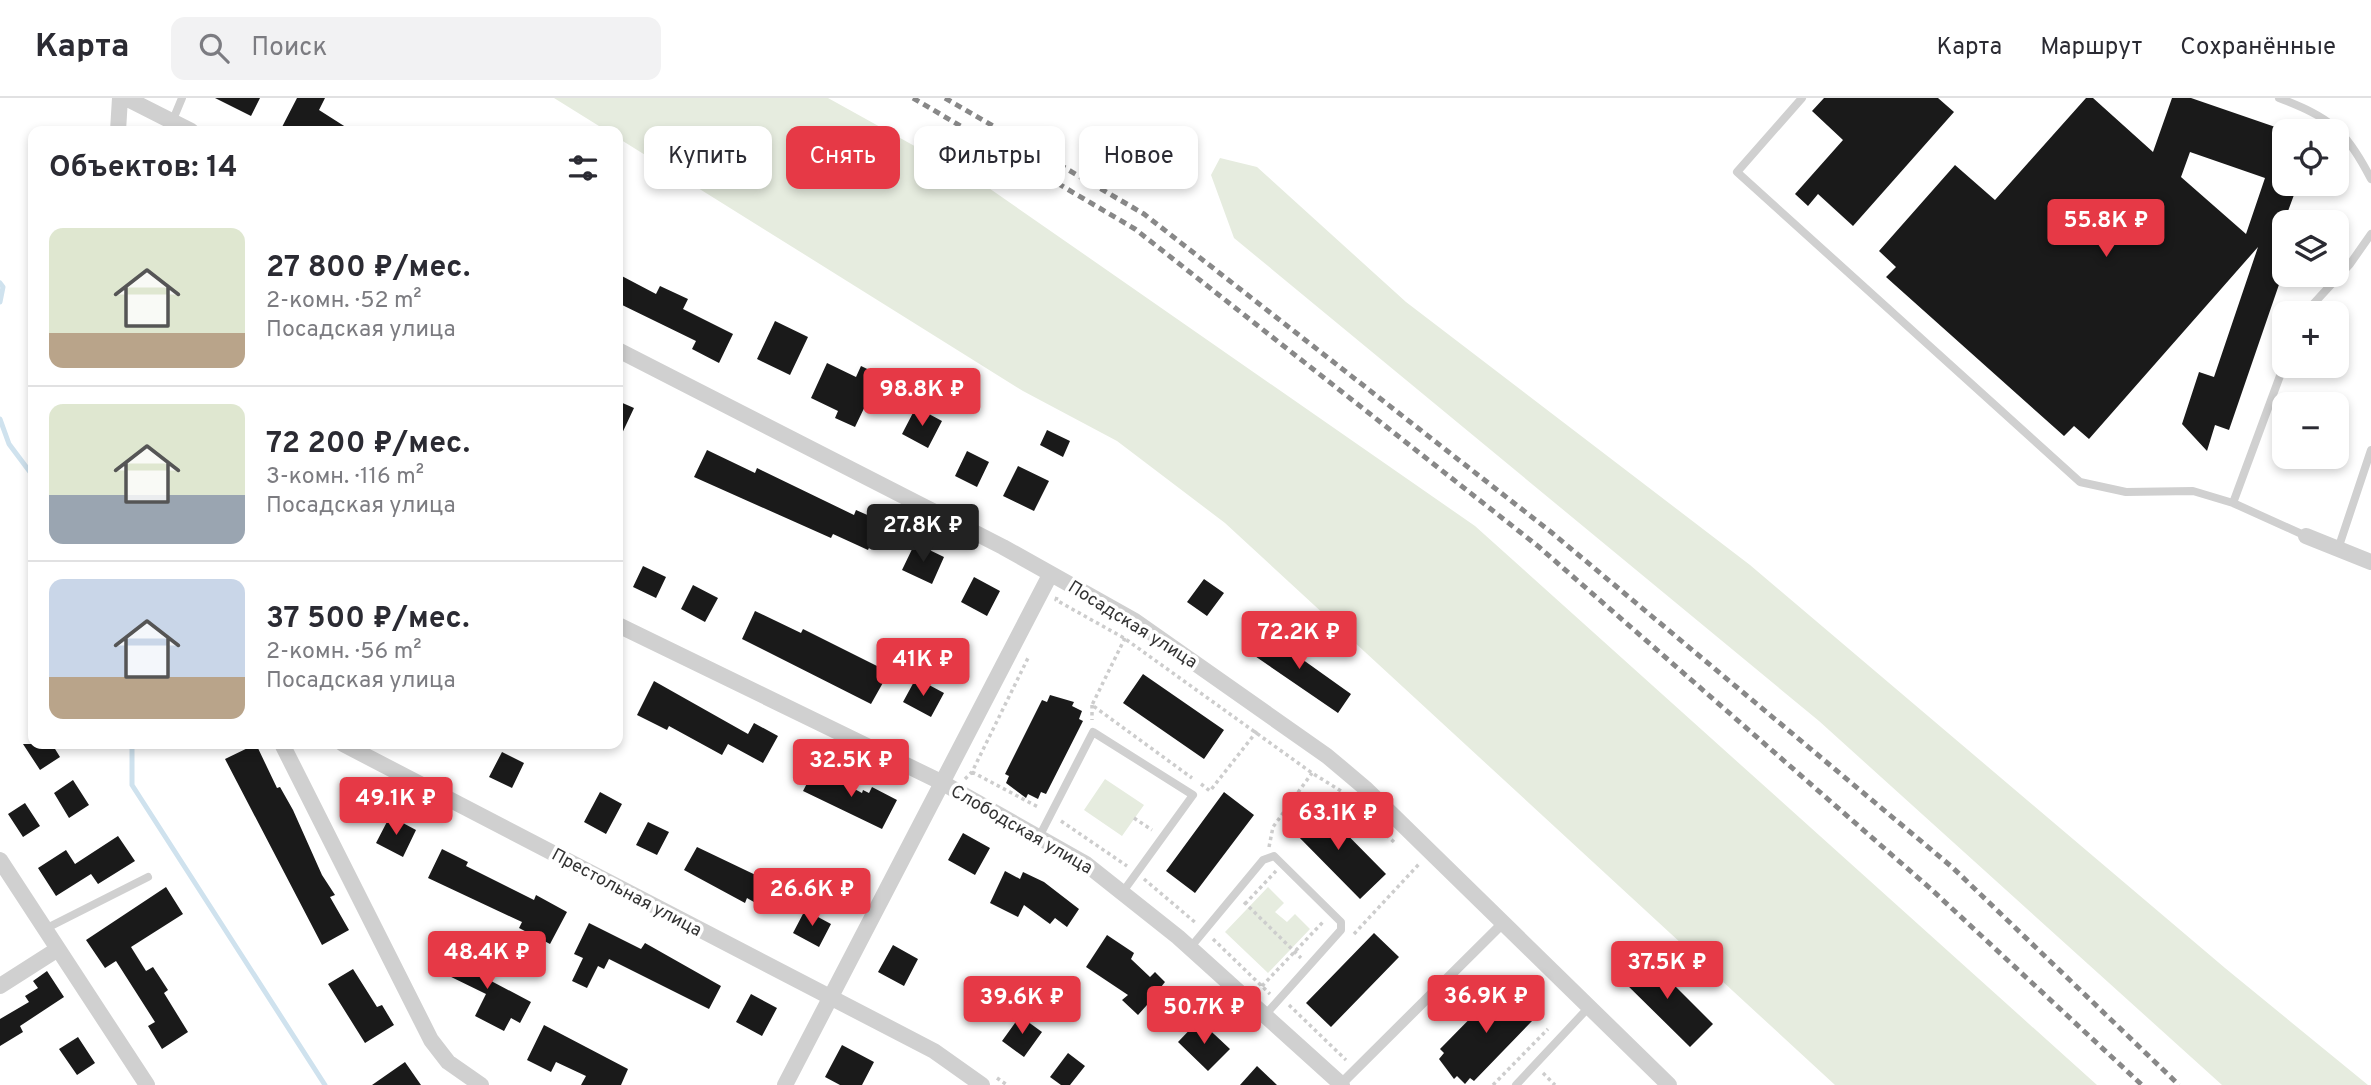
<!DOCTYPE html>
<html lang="ru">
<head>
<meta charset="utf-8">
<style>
	:root { --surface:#fff; --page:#f2f2f3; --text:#2b2b33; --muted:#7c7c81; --line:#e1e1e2; --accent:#e63946 }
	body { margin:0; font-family:Overpass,sans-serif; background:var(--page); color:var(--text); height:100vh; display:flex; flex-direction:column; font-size:26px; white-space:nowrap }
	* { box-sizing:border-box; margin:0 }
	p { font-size:23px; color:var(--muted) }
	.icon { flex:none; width:38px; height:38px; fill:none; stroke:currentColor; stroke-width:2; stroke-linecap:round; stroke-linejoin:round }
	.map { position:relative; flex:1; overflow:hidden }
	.sheet { position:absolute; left:28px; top:28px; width:595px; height:623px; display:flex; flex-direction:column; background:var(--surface); border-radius:14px; box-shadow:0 4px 10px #0003 }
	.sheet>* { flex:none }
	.hud { position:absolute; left:644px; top:28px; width:665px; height:63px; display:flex; gap:14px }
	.buttons { position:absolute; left:2272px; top:21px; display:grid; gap:14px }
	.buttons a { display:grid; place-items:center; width:77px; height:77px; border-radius:14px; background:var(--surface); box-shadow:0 4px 10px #0003; font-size:35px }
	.price { position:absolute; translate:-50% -60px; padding:0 16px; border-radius:7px; background:var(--accent); color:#fff; font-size:23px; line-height:46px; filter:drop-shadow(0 2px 4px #0008) }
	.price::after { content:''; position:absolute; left:50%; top:42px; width:21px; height:16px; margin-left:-10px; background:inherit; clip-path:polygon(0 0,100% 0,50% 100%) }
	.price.current { background:#222; color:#fff }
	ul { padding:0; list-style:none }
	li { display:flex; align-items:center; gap:21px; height:175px; padding:0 21px }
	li+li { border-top:2px solid var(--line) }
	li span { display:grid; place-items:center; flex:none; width:196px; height:140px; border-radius:14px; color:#555 }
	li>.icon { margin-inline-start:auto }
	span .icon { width:84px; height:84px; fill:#fffc; stroke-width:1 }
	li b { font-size:30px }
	h2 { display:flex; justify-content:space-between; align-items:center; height:84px; padding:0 21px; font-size:30px }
	.pill { padding:0 24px; border-radius:14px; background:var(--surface); box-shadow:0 4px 10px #0003; font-size:24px; line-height:63px }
	.pill.current { background:var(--accent); color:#fff }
	header { display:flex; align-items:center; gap:42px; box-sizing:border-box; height:98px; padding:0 35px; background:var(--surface); border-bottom:2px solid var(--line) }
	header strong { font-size:33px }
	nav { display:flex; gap:38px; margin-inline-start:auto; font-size:24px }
	.search { width:490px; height:63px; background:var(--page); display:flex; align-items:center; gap:18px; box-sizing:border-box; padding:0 24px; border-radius:14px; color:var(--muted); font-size:26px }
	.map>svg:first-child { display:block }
	.green { fill:#e6ecdf }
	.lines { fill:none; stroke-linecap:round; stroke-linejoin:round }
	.stream { stroke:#cfe2ee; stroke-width:5 }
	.building { fill:#1a1a1a; fill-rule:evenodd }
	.path { stroke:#cdcdcd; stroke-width:3.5; stroke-dasharray:3.5 3.5; stroke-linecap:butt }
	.service { stroke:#d0d0d0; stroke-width:8 }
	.pedestrian { stroke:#d0d0d0; stroke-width:10 }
	.minor { stroke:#d0d0d0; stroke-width:16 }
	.rail { stroke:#888; stroke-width:5; stroke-dasharray:7 5; stroke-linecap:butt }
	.labels { text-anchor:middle; stroke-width:7; stroke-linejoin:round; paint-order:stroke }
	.street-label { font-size:18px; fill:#333; stroke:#fff }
</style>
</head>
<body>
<header>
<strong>Карта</strong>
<div class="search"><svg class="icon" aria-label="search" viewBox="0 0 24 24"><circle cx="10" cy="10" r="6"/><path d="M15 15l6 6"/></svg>Поиск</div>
<nav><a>Карта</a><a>Маршрут</a><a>Сохранённые</a></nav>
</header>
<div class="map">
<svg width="2371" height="987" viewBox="0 0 2371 987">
	<rect width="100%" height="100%" fill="#fff"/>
	<!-- green -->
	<path class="green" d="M 554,0 L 828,0 L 983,86 L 1475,428 L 2097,987 L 1835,987 L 1225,425 L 1117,343 L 1023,293 L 618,40 L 618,33 L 607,33 Z
		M 1220,60 L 1257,69 L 1406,204 L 1750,467 L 2225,870 L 2368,987 L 2222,987 L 1819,623 L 1234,140 L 1211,77 Z
		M 1105,681 L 1144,707 L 1122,738 L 1084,712 Z
		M 1268,789 L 1284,805 L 1275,814 L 1287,824 L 1295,816 L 1310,831 L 1268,875 L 1225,834 Z"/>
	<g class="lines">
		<!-- stream -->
		<path class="stream" d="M 0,185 L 3,189 L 0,204
			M 0,321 L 9,346 L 33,378
			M 132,646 L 132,687 L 325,987"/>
	</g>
	<!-- building -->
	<path class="building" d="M 215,0 L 260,0 L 251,18 Z
		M 297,0 L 325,0 L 319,12 L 352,33 L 291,33 L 282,29 Z
		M 1824,0 L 1938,0 L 1954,14 L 1853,128 L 1818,96 L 1808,108 L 1795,96 L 1843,42 L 1812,13 Z
		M 2086,0 L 2093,0 L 2153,54 L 2172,0 L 2191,0 L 2284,32 L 2284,86 L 2298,86 L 2284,124 L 2284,172 L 2229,332 L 2215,327 L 2207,353 L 2182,326 L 2199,274 L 2214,279 L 2258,149 L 2089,341 L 2074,328 L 2064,338 L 1886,179 L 1896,169 L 1879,153 L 1955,67 L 1995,102 ZM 2190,54 L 2265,80 L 2246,136 L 2181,79 Z
		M 618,176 L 656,196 L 660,188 L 688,201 L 683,211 L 733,236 L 719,265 L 692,251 L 696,243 L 618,205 Z
		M 775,223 L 808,239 L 790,277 L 757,261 Z
		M 827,265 L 856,279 L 861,268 L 880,277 L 855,329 L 835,320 L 838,313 L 811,300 Z
		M 618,303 L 634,310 L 618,344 Z
		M 916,309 L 942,323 L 928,350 L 902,336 Z
		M 1047,332 L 1070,343 L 1063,359 L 1040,347 Z
		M 707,352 L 755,375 L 757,370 L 854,417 L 856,412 L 881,423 L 868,452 L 833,436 L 831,440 L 694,379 Z
		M 967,353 L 989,364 L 977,389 L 955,378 Z
		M 1018,368 L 1049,383 L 1034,413 L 1003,398 Z
		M 915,445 L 944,459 L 932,486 L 902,472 Z
		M 643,468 L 666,479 L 656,500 L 633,489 Z
		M 974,479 L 1000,493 L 987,518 L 961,504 Z
		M 1204,481 L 1224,495 L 1207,518 L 1187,504 Z
		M 693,487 L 718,500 L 705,524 L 681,511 Z
		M 755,513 L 801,535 L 803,531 L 889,574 L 871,606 L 742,541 Z
		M 1264,530 L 1287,546 L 1285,549 L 1351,596 L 1338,615 L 1249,554 Z
		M 1143,576 L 1224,632 L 1204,661 L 1123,605 Z
		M 916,580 L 944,595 L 931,619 L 903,604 Z
		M 654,583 L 748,636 L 754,625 L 778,638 L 763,665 L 728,646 L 722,657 L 669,628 L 667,632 L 637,617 Z
		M 1050,597 L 1074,604 L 1072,608 L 1082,613 L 1079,621 L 1083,623 L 1046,696 L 1041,694 L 1038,701 L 1028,696 L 1026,700 L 1006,685 L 1009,678 L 1005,676 L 1042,602 L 1047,604 Z
		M 23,646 L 52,646 L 60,659 L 40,672 Z
		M 256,646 L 277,690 L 280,689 L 293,712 L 322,777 L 335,797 L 330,799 L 349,832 L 322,847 L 225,661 Z
		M 502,654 L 524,665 L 512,690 L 489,679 Z
		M 815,670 L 862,695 L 863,692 L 869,695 L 872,689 L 897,702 L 882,731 L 803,693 Z
		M 73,682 L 89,707 L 69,720 L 54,695 Z
		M 600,694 L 622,706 L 606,736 L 584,724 Z
		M 1224,694 L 1254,717 L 1195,795 L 1166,773 Z
		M 25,705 L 40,728 L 23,739 L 8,716 Z
		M 1317,706 L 1386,776 L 1360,801 L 1291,731 Z
		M 390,718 L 416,732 L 403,759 L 376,745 Z
		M 648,724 L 669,734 L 657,757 L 636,747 Z
		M 963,735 L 990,750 L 975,777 L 948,762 Z
		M 118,738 L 135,763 L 98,786 L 91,776 L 56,798 L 38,770 L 66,752 L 75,766 Z
		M 697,749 L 781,789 L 773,804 L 764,799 L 759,807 L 747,800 L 745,805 L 684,772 Z
		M 442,751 L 468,764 L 466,768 L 534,802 L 536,797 L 567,814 L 550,846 L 519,830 L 522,824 L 428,780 Z
		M 1005,773 L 1020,781 L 1023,774 L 1044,784 L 1079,811 L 1067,829 L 1055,820 L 1050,826 L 1024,807 L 1018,819 L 990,805 Z
		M 166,789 L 183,816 L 131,849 L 146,873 L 153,869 L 168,892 L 164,895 L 188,934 L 162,951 L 148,928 L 155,924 L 116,863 L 105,870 L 86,842 Z
		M 805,812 L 831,826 L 819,849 L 793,835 Z
		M 589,825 L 641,851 L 645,845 L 721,888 L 709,911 L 609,861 L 604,871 L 598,868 L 587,890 L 572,883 L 583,860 L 574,856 Z
		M 1374,835 L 1399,859 L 1331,929 L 1306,905 Z
		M 1107,837 L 1134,855 L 1131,861 L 1150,879 L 1155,874 L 1165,884 L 1161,889 L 1168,896 L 1152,913 L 1147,907 L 1138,917 L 1122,902 L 1128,897 L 1086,869 Z
		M 893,847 L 918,861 L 904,888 L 878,874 Z
		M 456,849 L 484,863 L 478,876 L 531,904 L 520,925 L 511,920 L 504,933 L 475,918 L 486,896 L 443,875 Z
		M 1644,857 L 1713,926 L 1690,949 L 1621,881 Z
		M 353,871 L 377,909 L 382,907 L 394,927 L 365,945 L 328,886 Z
		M 47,873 L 64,899 L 20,928 L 23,934 L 0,948 L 0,921 L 29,904 L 25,898 L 38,890 L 33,883 Z
		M 1507,890 L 1514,897 L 1518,893 L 1528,903 L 1525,907 L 1533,914 L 1528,919 L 1532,923 L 1474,983 L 1470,980 L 1465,986 L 1457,978 L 1454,981 L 1439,961 L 1444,955 L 1440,951 L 1499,891 L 1502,894 Z
		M 751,896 L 777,910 L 762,938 L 736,924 Z
		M 1020,918 L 1042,934 L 1024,959 L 1002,943 Z
		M 1199,922 L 1230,951 L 1208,973 L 1178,944 Z
		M 544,927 L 628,971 L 621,987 L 581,987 L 586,978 L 556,964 L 551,974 L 527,962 Z
		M 78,939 L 95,965 L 77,977 L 59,951 Z
		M 842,947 L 874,964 L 862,987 L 840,987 L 825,979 Z
		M 1068,955 L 1085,968 L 1070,987 L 1061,987 L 1050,979 Z
		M 405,964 L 421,987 L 372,987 Z
		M 1257,968 L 1277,987 L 1240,987 Z"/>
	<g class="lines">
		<!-- path -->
		<path class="path" d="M 1057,499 L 1056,502 L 1124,540 L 1312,675 L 1341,693
			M 1125,540 L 1092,607 L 1192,680
			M 1092,607 L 1092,622
			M 972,674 L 1040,710
			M 965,681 L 972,674 L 1029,558
			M 1201,686 L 1210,693 L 1257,633
			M 1346,698 L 1396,746
			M 1134,720 L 1152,732
			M 1061,723 L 1127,768
			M 1269,749 L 1273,729 L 1312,675
			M 1144,781 L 1197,826
			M 1244,804 L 1301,860
			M 1245,806 L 1276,773
			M 1354,836 L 1420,765
			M 1213,841 L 1270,896
			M 1262,888 L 1323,824
			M 1289,907 L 1346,962
			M 1543,975 L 1555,987
			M 997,980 L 1007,987
			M 1493,987 L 1548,931"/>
		<!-- service -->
		<path class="service" d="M 1802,0 L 1737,74 L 2080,384 L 2126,394 L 2193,393 L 2233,405 L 2306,438
			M 2279,0 C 2331,20 2346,32 2371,81
			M 172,24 L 182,0
			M 2305,215 L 2350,166 L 2371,136
			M 2233,405 L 2284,267
			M 2338,451 L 2371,352
			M 1039,739 L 1093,634 L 1193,697 L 1122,795
			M 45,831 L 148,779
			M 1190,850 L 1263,762 L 1274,758 L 1341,824 L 1341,832 L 1265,917
			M 1516,987 L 1589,909"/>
		<!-- pedestrian -->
		<path class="pedestrian" d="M 1341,986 L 1503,825"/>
		<!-- minor -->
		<path class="minor" d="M 126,0 L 191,33
			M 118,33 L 120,0
			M 618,252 L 1003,449 L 1135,523 L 1327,658 L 1365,690 L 1669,987
			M 2306,438 L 2371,464
			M 618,527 L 941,684 L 1086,766 L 1178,839 L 1342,987
			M 282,646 L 431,942 L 448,964 L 481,987
			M 343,646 L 934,953 L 982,987
			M 0,762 L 147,987
			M 0,888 L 58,851
			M 785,987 L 1050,477"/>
		<!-- rail -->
		<path class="rail" d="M 913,0 L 1135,131 L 1539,449 L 1932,792 L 2142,987
			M 945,0 L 1144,116 L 1551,434 L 1952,769 L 2179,987"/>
	</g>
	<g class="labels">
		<!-- street labels -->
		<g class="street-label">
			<text transform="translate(1133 526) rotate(32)" y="6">Посадская улица</text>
			<text transform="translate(1022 731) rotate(30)" y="6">Слободская улица</text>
			<text transform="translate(627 794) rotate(28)" y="6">Престольная улица</text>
		</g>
	</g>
</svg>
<div class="buttons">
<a><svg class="icon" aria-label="locate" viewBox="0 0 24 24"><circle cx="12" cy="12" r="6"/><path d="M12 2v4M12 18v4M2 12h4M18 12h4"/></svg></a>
<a><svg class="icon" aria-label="layers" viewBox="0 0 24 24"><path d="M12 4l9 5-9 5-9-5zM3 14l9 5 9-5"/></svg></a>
<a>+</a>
<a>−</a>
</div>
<b class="price" style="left:2106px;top:161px">55.8K ₽</b>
<b class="price" style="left:922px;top:330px">98.8K ₽</b>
<b class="price current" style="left:923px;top:466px">27.8K ₽</b>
<b class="price" style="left:1299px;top:573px">72.2K ₽</b>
<b class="price" style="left:923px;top:600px">41K ₽</b>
<b class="price" style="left:851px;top:701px">32.5K ₽</b>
<b class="price" style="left:396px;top:739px">49.1K ₽</b>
<b class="price" style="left:1338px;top:754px">63.1K ₽</b>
<b class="price" style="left:812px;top:830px">26.6K ₽</b>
<b class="price" style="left:487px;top:893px">48.4K ₽</b>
<b class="price" style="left:1667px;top:903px">37.5K ₽</b>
<b class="price" style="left:1486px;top:937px">36.9K ₽</b>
<b class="price" style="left:1022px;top:938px">39.6K ₽</b>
<b class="price" style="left:1204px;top:948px">50.7K ₽</b>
<div class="hud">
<a class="pill">Купить</a>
<a class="pill current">Снять</a>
<a class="pill">Фильтры</a>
<a class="pill">Новое</a>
</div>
<section class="sheet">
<h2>Объектов: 14<svg class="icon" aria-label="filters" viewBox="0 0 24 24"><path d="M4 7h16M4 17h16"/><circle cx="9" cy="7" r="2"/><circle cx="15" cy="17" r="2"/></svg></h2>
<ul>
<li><span style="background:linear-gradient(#dfe7d0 75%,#b9a48a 0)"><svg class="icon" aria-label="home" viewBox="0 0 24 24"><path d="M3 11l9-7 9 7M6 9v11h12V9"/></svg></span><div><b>27 800 ₽/мес.</b><p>2-комн. · 52 m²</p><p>Посадская улица</p></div></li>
<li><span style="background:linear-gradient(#dfe7d0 65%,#9aa5b1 0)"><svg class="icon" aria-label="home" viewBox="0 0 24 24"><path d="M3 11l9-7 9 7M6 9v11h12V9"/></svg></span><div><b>72 200 ₽/мес.</b><p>3-комн. · 116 m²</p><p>Посадская улица</p></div></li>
<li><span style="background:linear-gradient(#c9d6e8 70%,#b9a48a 0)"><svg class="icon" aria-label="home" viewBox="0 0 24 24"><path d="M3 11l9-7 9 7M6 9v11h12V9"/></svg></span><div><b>37 500 ₽/мес.</b><p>2-комн. · 56 m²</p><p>Посадская улица</p></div></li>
</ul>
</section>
</div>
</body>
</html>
